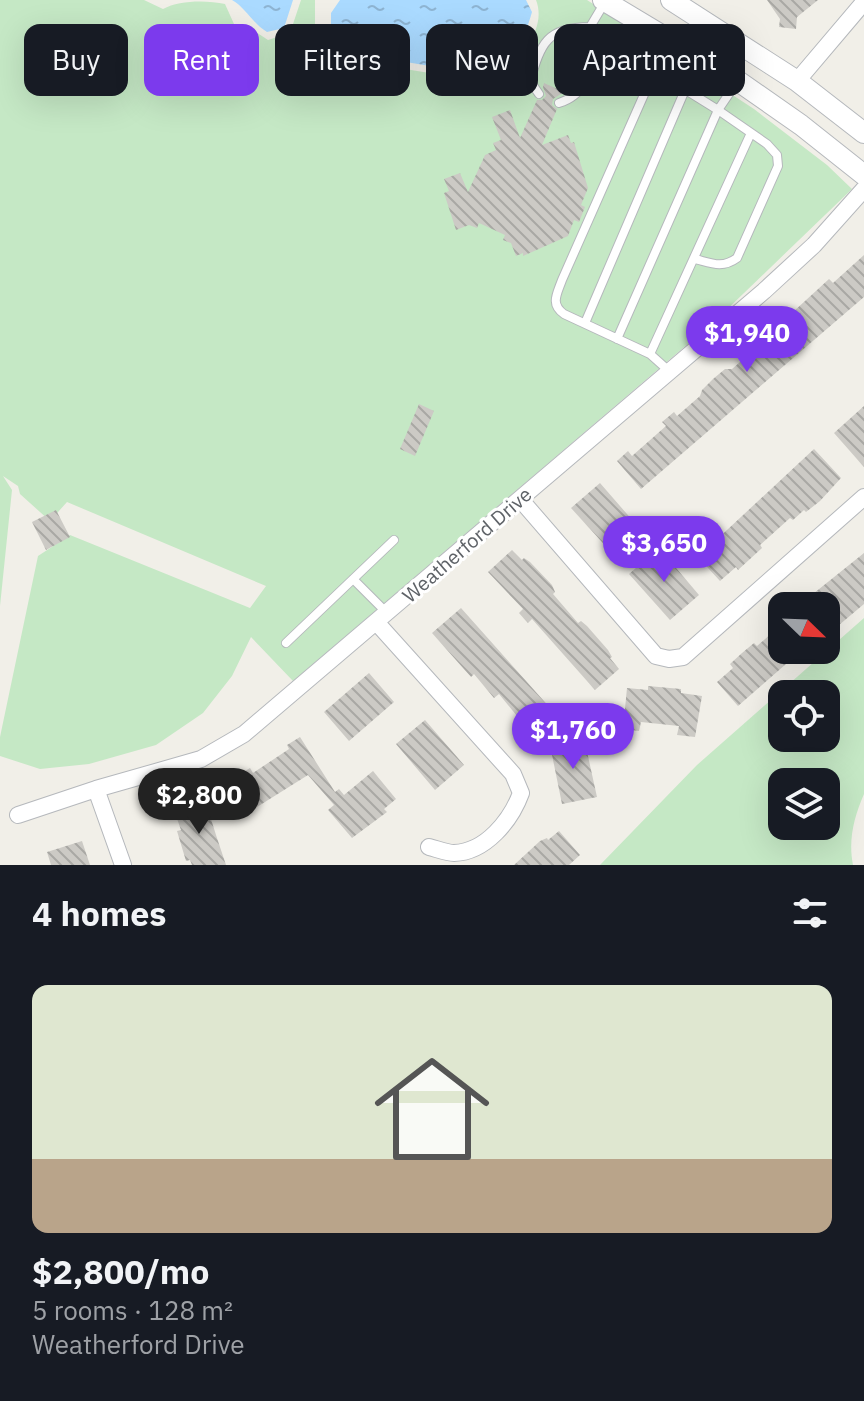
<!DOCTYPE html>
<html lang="en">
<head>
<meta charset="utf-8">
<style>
	:root { --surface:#171b24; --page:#242831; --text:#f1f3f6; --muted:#9ea1a6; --accent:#7c3aed }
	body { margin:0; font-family:"IBM Plex Sans",sans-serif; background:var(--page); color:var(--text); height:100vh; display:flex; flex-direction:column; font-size:30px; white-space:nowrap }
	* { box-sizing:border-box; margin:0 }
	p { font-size:26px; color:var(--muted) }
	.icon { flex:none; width:44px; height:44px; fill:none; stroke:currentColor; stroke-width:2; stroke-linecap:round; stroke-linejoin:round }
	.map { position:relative; height:865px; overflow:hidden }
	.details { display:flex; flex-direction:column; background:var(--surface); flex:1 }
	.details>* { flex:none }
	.top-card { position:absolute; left:24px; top:24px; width:816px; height:72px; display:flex; gap:16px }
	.needle { width:52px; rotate:113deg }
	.buttons { position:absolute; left:768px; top:592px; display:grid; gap:16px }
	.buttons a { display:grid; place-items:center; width:72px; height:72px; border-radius:16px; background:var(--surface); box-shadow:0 8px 32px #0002; font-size:40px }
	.price { position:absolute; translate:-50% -68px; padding:0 18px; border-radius:28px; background:var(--accent); color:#fff; font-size:26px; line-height:52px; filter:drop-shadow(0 2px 4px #0008) }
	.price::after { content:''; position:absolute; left:50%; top:48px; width:24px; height:18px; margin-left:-12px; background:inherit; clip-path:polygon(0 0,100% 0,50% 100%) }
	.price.current { background:#222; color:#fff }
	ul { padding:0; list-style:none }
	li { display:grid; align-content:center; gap:16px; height:424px; padding:0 32px }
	li span { display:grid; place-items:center; height:248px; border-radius:16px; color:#555 }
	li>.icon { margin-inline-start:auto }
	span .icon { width:144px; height:144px; fill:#fffc; stroke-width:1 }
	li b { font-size:34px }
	h2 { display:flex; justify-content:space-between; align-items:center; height:96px; padding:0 32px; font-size:34px }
	.chip { padding:0 28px; border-radius:16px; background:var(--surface); box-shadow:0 8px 32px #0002; font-size:28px; line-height:72px }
	.chip.current { background:var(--accent); color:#fff }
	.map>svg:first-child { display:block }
	.green { fill:#c5e8c5; fill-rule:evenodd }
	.water { fill:url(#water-ripples) }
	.building { fill:url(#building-back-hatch) }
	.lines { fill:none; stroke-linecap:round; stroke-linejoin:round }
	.service-casing { stroke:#b5b8bc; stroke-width:10 }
	.minor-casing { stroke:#b5b8bc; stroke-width:18 }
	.tertiary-casing { stroke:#b5b8bc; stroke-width:22 }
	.service { stroke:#fff; stroke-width:8 }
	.minor { stroke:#fff; stroke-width:16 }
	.tertiary { stroke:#fff; stroke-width:20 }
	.labels { text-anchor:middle; stroke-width:6; stroke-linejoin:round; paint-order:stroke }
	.street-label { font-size:20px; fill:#5f6368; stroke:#fff }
</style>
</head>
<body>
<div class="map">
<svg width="864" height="865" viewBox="0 0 864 865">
	<defs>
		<pattern id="water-ripples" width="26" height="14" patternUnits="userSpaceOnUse" patternTransform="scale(2)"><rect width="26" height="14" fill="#aadaff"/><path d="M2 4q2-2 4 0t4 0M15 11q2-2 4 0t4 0" fill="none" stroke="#8eb4d2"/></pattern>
		<pattern id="building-back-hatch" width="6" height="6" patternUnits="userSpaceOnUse" patternTransform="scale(2)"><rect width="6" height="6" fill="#cccac5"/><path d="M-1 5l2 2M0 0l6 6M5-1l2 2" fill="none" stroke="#a9a8a4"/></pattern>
	</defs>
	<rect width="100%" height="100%" fill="#f1efe8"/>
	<!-- green -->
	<path class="green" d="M 0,0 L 144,0 L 163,9 C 179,0 207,0 225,4 L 234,24 L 247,26 L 268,40 L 290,33 L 301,0 L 315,0 L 315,27 L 343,46 L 405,69 L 491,83 L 502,82 C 516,58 548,31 536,0 L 587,0 L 754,109 L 827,165 L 852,189 L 717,319 L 293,681 L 251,637 L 232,676 L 203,713 L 156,745 L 89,764 L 40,769 L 0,756 L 0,737 L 38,556 L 70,535 L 250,608 L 266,586 L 67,502 L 50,521 L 20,494 L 18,486 L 3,476 L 12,490 L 0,606 Z
		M 864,618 L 864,794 C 854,817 848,840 853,865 L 600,865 L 697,765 ZM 782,694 L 826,694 L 826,738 L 782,738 ZM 782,782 L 826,782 L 826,826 L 782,826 Z"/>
	<!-- water -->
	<path class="water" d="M 232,0 L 293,0 L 284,28 L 267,32 C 253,24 246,8 232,0 Z
		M 340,0 L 526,0 L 532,12 C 525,36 514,65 489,76 L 406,62 L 344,37 L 331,24 L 331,13 Z"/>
	<!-- building -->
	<path class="building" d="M 767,0 L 818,0 L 797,17 L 796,29 L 779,27 L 780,19 Z
		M 544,83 L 564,92 L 553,99 L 552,105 L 557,109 L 542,145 L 568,135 L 571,143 L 574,142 L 588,188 L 581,205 L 585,207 L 579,222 L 574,220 L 568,236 L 523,256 L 523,253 L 516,256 L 511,243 L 503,240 L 505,235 L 479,223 L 477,228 L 469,225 L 456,230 L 444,193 L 449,191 L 444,179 L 460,173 L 468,192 L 485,155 L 496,150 L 493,143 L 501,140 L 492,117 L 510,110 L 520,138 L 537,100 L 542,100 L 546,96 L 543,87 Z
		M 864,255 L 864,297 L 641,489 L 617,461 L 628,451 L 632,456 L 666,426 L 662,422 L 674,412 L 677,416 L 700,396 L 702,390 L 713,379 L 725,369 L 732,369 L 754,350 L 752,347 L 766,335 L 764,332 L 777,320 L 790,309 L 793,312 L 829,279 L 833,283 Z
		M 419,404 L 434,411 L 415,456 L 400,449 Z
		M 864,406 L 864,467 L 834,433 Z
		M 814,449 L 841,478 L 820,501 L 806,512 L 804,510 L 793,520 L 790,518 L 760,545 L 762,548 L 738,570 L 736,567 L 720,581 L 698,557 Z
		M 600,483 L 640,529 L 612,553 L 571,508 Z
		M 56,510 L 70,537 L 46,550 L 32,522 Z
		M 659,548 L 699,595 L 670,620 L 629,574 Z
		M 512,550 L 522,560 L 524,558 L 530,562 L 552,585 L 555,592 L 553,594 L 578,623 L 581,621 L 587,626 L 608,650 L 612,657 L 610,658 L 619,669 L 595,690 L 532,619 L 528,623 L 519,613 L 523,609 L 488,572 Z
		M 864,553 L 864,604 L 826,636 L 826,606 L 798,606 Z
		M 461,608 L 559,718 L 532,742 L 522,731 L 526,727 L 499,694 L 494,698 L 474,674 L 471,677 L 432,633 Z
		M 773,632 L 782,643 L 782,650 L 788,650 L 794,657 L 738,706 L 717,682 L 733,668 L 730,664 L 742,653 L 754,643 L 757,646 Z
		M 369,673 L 394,702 L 349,741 L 324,712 Z
		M 648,686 L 681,689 L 681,693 L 702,696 L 695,737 L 677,735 L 679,726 L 641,722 L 639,731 L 623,729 L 627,688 L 648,690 Z
		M 425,720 L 464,765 L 435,790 L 396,744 Z
		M 300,737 L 335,792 L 339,789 L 344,795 L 373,771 L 396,799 L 384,809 L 387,812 L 352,838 L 328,810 L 334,805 L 308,775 L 257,807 L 237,776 L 250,768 L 253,773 L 289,749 L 287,745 Z
		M 584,738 L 597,797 L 562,804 L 550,745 Z
		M 205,800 L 216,835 L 226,865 L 192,865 L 190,860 L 186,861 L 177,831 L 181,830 L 174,810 Z
		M 559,831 L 580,855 L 569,865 L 514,865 L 540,841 L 547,838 L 548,840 Z
		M 82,841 L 90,865 L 51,865 L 47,852 Z"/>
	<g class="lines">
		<!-- service casing -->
		<g class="service-casing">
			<path id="service" d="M 605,2 L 590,27 L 615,46 L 718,110 L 767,144 L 777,155 L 778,166 L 737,258 C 722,269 711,263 695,259
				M 539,94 L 530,81 C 541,43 547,27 590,27
				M 559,103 C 587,95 596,64 605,39
				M 585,323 L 685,90
				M 617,339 L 718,110 L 737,82
				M 650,354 L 564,314 C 550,304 557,294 562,280 L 654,72
				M 669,371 L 650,354 L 751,133
				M 353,579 L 387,613
				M 286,643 L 394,540"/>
		</g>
		<!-- minor casing -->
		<g class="minor-casing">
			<path id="minor" d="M 797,81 L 864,2
				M 520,499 L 656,656 L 669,659 L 683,657 L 864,497
				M 377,623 L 513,774 L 521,793 C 511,820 486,852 454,853 C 447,853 437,849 429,847
				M 96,789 L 123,865
				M 18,815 L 96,789 L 201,759 L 244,734 L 764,291 L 814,245 L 864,189"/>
		</g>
		<!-- tertiary casing -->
		<g class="tertiary-casing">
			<path id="tertiary" d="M 603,0 L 738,81 L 801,125 L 864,175
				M 671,0 L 797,81 L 864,133"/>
		</g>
		<!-- service -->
		<use href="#service" class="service"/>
		<!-- minor -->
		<use href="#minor" class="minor"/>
		<!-- tertiary -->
		<use href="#tertiary" class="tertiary"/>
	</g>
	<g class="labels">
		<!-- street labels -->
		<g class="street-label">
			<text transform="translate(467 545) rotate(-41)" y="7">Weatherford Drive</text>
		</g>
	</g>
</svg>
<div class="buttons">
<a><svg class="needle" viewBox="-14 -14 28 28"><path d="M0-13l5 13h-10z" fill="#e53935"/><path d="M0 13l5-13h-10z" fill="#9ea1a6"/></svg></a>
<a><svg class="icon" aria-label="locate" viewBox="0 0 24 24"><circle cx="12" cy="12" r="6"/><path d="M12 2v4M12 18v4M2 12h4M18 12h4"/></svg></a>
<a><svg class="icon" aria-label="layers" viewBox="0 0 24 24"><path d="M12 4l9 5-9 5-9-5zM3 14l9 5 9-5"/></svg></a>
</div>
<b class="price" style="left:747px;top:374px">$1,940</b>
<b class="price" style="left:664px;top:584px">$3,650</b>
<b class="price" style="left:573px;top:771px">$1,760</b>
<b class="price current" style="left:199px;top:836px">$2,800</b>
<div class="top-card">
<a class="chip">Buy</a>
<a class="chip current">Rent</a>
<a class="chip">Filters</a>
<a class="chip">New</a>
<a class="chip">Apartment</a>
</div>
</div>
<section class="details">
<h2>4 homes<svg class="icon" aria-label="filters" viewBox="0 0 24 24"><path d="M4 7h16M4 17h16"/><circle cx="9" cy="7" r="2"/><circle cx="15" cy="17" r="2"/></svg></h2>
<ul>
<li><span style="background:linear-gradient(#dfe7d0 70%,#b9a48a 0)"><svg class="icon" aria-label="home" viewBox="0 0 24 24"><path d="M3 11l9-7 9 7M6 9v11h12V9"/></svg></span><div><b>$2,800/mo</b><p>5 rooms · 128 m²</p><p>Weatherford Drive</p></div></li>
</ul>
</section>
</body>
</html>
